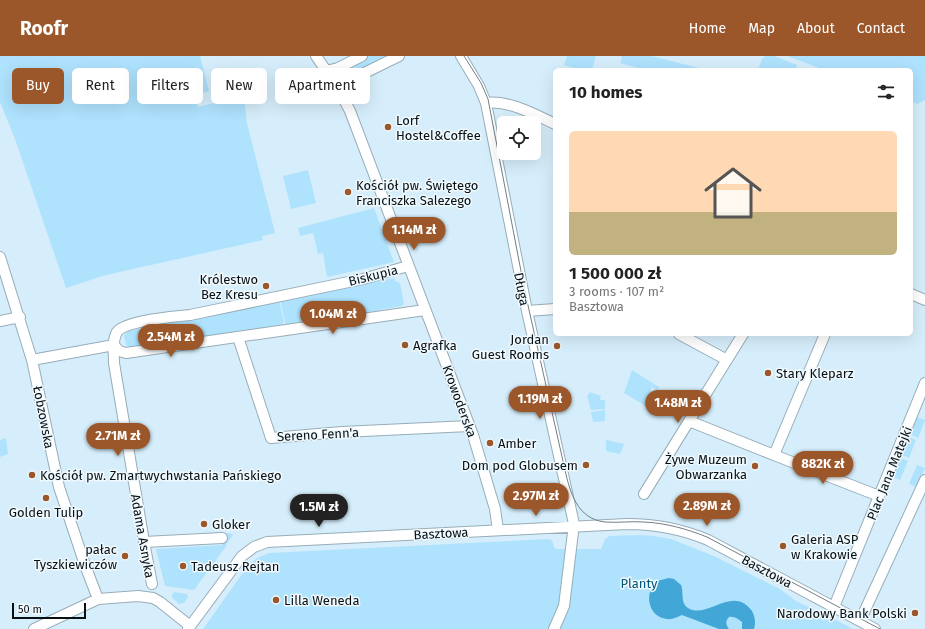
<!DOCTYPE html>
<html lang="en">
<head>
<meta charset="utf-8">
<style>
	:root { --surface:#fff; --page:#f6f6f6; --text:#222; --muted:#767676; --line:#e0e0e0; --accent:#9b572a }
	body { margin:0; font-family:"Fira Sans",sans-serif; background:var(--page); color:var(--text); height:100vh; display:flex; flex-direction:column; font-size:15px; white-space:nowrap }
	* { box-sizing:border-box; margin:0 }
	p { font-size:13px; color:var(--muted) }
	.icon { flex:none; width:22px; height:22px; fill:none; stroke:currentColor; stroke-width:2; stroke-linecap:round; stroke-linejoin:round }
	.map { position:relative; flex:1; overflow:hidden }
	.sheet { position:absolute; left:553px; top:12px; width:360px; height:268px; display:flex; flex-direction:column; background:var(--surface); border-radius:6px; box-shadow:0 4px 16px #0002 }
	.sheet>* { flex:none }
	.guide { position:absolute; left:12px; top:12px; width:380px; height:36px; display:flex; gap:8px }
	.fabs { position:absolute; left:497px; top:60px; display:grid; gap:8px }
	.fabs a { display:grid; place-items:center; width:44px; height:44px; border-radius:6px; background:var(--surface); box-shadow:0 4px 16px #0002; font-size:20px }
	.scale { position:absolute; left:12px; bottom:10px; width:74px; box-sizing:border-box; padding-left:4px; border:2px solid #081014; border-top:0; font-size:11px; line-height:14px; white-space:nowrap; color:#081014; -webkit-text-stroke:3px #eff9fe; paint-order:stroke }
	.price { position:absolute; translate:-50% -34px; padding:0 9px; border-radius:14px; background:var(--accent); color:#fff; font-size:13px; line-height:26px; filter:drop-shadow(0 1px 2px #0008) }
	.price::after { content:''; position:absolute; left:50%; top:24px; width:12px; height:9px; margin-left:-6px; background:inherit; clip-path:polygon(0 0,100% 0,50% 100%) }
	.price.current { background:#222; color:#fff }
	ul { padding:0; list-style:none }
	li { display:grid; align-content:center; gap:8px; height:212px; padding:0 16px }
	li+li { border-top:1px solid var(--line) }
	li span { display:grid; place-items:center; height:124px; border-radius:6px; color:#555 }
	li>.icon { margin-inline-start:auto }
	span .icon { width:72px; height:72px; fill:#fffc; stroke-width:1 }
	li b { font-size:17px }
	h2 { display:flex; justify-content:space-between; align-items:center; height:48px; padding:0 16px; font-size:17px }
	.pill { padding:0 14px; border-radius:6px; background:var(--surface); box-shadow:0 4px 16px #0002; font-size:14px; line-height:36px }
	.pill.current { background:var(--accent); color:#fff }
	header { display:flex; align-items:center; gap:24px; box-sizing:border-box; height:56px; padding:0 20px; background:var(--accent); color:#fff }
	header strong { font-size:19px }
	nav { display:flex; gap:22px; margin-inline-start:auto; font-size:14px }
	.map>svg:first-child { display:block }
	.green { fill:#afe2fd }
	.water { fill:#42a7d6 }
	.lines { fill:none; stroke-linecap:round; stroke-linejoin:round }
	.street-casing { stroke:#97adb9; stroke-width:12 }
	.street { stroke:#fff; stroke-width:10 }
	.tram { stroke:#6f7f87; stroke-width:1 }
	.poi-dot { fill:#9b572a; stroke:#eff9fe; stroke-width:1.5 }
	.labels { text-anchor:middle; stroke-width:3; stroke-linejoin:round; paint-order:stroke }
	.poi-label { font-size:13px; fill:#081014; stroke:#eff9fe; text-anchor:start }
	.street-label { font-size:13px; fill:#081014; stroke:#eff9fe }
	.park-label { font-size:13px; fill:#015777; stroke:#eff9fe }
</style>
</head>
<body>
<header>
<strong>Roofr</strong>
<nav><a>Home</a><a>Map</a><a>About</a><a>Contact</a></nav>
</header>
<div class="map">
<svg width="925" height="573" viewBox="0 0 925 573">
	<rect width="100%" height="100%" fill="#d6eefb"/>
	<!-- green -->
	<path class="green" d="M 0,0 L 200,0 L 209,35 L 195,39 L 198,51 L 244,40 L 247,67 L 275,177 L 262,180 L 263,184 L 106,219 L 66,232 L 15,83 L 0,46 Z
		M 368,0 L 390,0 L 351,19 L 347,11 Z
		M 567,0 L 596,0 L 592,14 L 574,14 L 574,12 L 564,9 Z
		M 621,0 L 651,0 L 707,14 L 645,14 L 620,7 L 622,1 Z
		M 765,0 L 774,0 L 797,9 L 796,14 L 758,14 L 762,3 Z
		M 787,0 L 925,0 L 925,44 L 917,48 L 911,46 L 911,14 L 825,14 Z
		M 308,114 L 316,147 L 291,153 L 283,120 Z
		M 374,152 L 394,206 L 327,221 L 323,197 L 318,198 L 313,177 L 300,180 L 298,172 Z
		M 394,222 L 395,225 L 400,227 L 404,248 L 402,250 L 378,254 L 375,257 L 286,270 L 280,243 L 368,225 L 372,226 Z
		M 279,243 L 284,266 L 281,270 L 131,292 L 126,289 L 124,279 L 129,275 Z
		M 632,314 L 659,331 L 658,334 L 652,331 L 650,334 L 661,340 L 652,354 L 624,337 Z
		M 590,336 L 601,340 L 600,344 L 605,344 L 605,353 L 591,354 L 587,340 Z
		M 605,354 L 605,365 L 593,366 L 591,356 Z
		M 917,361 L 925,364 L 918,382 L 910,378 Z
		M 909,381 L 916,384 L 909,402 L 902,399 Z
		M 6,382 L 8,398 L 0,401 L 0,384 Z
		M 606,384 L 624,388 L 620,398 L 606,395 Z
		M 901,402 L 908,405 L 900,424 L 893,421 Z
		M 917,409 L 925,412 L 916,431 L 909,428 Z
		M 230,477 L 233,479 L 226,489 L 227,489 L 194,534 L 165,530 L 156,493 L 222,489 L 222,478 Z
		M 639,479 L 654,480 L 671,483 L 714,500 L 780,533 L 796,545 L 830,561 L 853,573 L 203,573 L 247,511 L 257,502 L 269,497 L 548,483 L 552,484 L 555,493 L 601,493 L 605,483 L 609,480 Z
		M 174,536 L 187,538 L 188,541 L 184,547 L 179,548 L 172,542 L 172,539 Z"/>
	<!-- water -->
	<path class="water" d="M 669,522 L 674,523 L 681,529 C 684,536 680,547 688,552 C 707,564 733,528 752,555 C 755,561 756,567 754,573 L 742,573 L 742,566 C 738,563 734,560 729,561 C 725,565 726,569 729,573 L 719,573 L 682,559 C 677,561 672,564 667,563 C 647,561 644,535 657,525 Z"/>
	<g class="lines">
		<!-- street casing -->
		<g class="street-casing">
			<path id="street" d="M 316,0 L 338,32 L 350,55 L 473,379 L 495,453 L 498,474
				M 461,0 L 479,30 L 486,47 L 527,255 L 574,468 L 564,550 L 554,573
				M 326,15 L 338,12 L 362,0
				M 338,32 L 346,26 L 399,0
				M 486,47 C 509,44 534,58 555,68
				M 0,201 L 32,304 L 59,431 L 85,509 L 98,543
				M 911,238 L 925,244
				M 527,255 L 555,253
				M 0,265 L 20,261
				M 679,278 L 727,304
				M 743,278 L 689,365 L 774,399 L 825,278
				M 238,281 L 271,382 L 342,376 L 469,370
				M 114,289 L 119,295 L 126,297 L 425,254
				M 32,304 L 114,289
				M 774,399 L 879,440
				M 644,438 L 689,365
				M 144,486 L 222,482
				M 152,528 L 144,486 L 114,307 C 114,297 112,284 117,276 C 124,265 176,260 190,259 L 363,223 L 408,210
				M 834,551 L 925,327
				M 860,565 L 925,424
				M 34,573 L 98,543 L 138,540 L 153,542 L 160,546 L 190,570
				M 188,573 L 242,500 L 254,491 L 267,486 L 627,468 C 655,468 682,473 708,484 L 875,573"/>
		</g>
		<!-- street -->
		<use href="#street" class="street"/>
		<!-- tram -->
		<path class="tram" d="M 464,0 L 481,27 L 488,43 L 525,236 L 565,414 C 570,436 577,463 605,466 C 618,467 631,465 644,466 C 666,467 687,473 707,481 L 880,573"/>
	</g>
	<!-- markers -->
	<g class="poi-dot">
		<circle cx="388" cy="71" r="4"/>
		<circle cx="348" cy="136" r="4"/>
		<circle cx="266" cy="230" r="4"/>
		<circle cx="405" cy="289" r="4"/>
		<circle cx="557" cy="290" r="4"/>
		<circle cx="768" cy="317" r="4"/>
		<circle cx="490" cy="387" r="4"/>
		<circle cx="586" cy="409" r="4"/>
		<circle cx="755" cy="410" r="4"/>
		<circle cx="32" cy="419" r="4"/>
		<circle cx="46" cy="442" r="4"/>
		<circle cx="204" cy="468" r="4"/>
		<circle cx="783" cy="490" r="4"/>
		<circle cx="125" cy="500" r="4"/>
		<circle cx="183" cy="510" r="4"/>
		<circle cx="276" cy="544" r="4"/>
		<circle cx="915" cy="557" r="4"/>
	</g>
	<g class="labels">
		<!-- poi labels -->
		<g class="poi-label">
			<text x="396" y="69">Lorf<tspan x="396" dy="15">Hostel&amp;Coffee</tspan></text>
			<text x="356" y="134">Kościół pw. Świętego<tspan x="356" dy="15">Franciszka Salezego</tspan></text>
			<text x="258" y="228" text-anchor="end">Królestwo<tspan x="258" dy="15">Bez Kresu</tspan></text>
			<text x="549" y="288" text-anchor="end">Jordan<tspan x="549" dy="15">Guest Rooms</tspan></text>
			<text x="413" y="294">Agrafka</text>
			<text x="776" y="322">Stary Kleparz</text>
			<text x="498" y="392">Amber</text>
			<text x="747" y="408" text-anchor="end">Żywe Muzeum<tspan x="747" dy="15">Obwarzanka</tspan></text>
			<text x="578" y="414" text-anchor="end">Dom pod Globusem</text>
			<text x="40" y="424">Kościół pw. Zmartwychwstania Pańskiego</text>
			<text x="46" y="461" text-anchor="middle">Golden Tulip</text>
			<text x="212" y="473">Gloker</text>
			<text x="791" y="488">Galeria ASP<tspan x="791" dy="15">w Krakowie</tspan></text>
			<text x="117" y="498" text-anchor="end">pałac<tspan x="117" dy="15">Tyszkiewiczów</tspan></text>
			<text x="191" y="515">Tadeusz Rejtan</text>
			<text x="284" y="549">Lilla Weneda</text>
			<text x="907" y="562" text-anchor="end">Narodowy Bank Polski</text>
		</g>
		<!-- street labels -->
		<g class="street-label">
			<text transform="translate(373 219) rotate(-14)" y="5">Biskupia</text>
			<text transform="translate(522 233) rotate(79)" y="5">Długa</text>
			<text transform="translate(460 345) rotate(70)" y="5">Krowoderska</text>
			<text transform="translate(44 361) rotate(79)" y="5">Łobzowska</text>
			<text transform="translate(318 378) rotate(-3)" y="5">Sereno Fenn'a</text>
			<text transform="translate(889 417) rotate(-68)" y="5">Plac Jana Matejki</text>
			<text transform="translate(441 477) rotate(-3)" y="5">Basztowa</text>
			<text transform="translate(143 480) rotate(80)" y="5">Adama Asnyka</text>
			<text transform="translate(767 515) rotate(28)" y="5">Basztowa</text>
		</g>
		<!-- park labels -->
		<g class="park-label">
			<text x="639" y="532">Planty</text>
		</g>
	</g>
</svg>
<div class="fabs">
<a><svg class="icon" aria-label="locate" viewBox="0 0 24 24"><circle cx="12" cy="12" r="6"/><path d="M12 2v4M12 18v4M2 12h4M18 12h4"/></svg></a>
</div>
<div class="scale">50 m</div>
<b class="price" style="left:414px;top:195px">1.14M zł</b>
<b class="price" style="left:333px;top:279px">1.04M zł</b>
<b class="price" style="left:171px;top:302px">2.54M zł</b>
<b class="price" style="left:540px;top:364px">1.19M zł</b>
<b class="price" style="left:678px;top:368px">1.48M zł</b>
<b class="price" style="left:118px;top:401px">2.71M zł</b>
<b class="price" style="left:823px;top:429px">882K zł</b>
<b class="price" style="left:536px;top:461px">2.97M zł</b>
<b class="price" style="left:707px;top:471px">2.89M zł</b>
<b class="price current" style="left:319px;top:472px">1.5M zł</b>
<div class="guide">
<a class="pill current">Buy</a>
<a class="pill">Rent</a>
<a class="pill">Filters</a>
<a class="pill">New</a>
<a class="pill">Apartment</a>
</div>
<section class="sheet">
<h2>10 homes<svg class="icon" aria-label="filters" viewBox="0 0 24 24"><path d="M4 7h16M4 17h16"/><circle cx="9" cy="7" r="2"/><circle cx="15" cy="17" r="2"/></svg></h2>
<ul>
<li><span style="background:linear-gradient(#ffd9b3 65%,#c2b280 0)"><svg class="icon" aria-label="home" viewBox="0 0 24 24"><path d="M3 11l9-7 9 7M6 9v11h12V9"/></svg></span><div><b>1 500 000 zł</b><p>3 rooms · 107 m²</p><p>Basztowa</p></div></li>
</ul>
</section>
</div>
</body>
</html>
